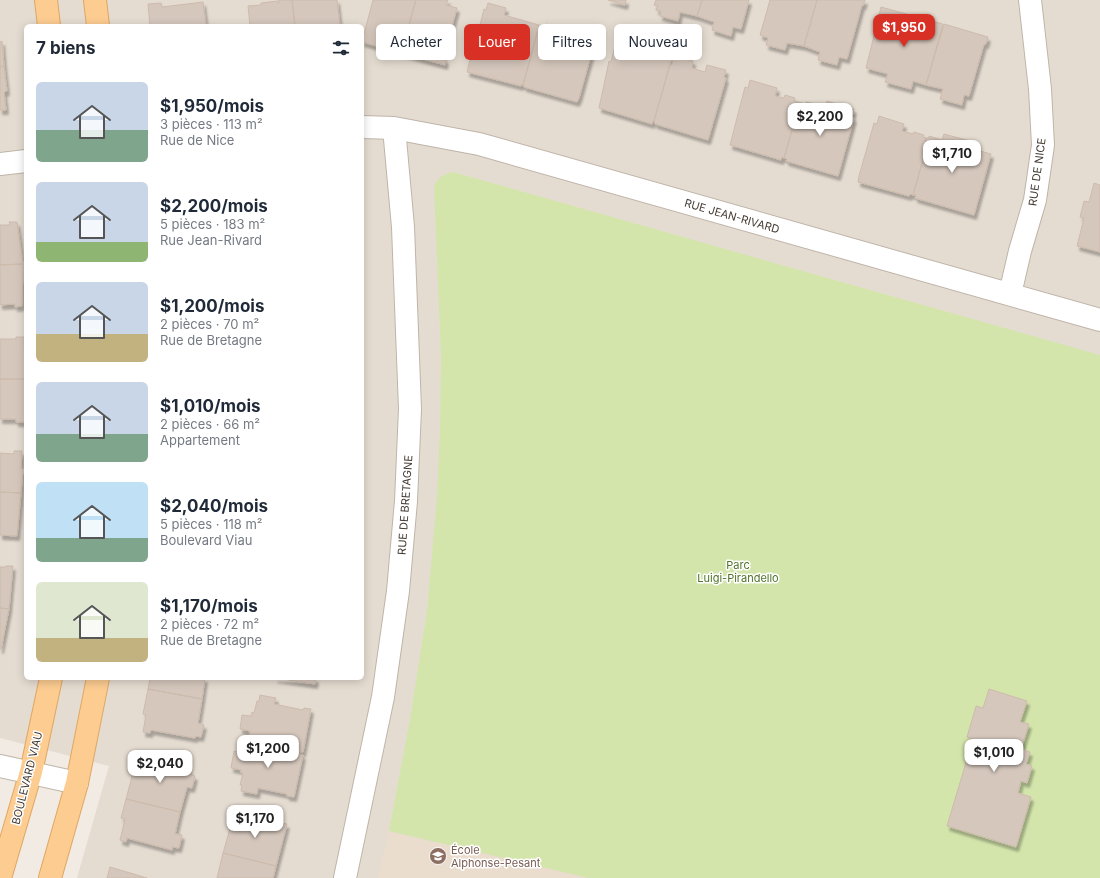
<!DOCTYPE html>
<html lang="fr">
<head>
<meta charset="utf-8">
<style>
	:root { --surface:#fff; --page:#f2f2f3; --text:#1f2937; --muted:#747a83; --accent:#d93025 }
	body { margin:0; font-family:Inter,sans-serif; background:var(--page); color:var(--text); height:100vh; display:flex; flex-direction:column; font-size:15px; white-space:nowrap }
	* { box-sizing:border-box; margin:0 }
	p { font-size:13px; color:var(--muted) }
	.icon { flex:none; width:22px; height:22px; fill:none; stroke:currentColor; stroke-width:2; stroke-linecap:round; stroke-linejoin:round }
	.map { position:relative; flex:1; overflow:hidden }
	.drawer { position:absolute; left:24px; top:24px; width:340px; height:656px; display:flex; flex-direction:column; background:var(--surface); border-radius:6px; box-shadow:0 2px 10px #0003 }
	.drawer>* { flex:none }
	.hud { position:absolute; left:376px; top:24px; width:380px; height:36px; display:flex; gap:8px }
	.price { position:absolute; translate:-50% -34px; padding:0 9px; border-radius:8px; background:#fff; color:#222; font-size:13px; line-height:26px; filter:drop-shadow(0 1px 2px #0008) }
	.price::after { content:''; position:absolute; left:50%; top:24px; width:12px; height:9px; margin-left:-6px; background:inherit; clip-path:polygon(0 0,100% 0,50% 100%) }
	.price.on { background:var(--accent); color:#fff }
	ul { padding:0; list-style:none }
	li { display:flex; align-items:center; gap:12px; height:100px; padding:0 12px }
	li span { display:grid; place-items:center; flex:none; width:112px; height:80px; border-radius:6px; color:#555 }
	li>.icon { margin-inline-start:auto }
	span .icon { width:48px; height:48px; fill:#fffc; stroke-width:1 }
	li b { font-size:17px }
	h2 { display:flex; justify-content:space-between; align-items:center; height:48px; padding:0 12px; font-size:17px }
	.pill { padding:0 14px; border-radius:6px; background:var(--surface); box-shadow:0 2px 10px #0003; font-size:14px; line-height:36px }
	.pill.on { background:var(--accent); color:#fff }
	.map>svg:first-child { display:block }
	.residential { fill:#e5dcd1; fill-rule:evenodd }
	.education { fill:#eaddcd }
	.green { fill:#d4e5ac }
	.building { fill:#d5c7bc; stroke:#cdbbac; filter:url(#shadow) }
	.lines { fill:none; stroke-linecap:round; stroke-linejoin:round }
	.minor-casing { stroke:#bfb4a9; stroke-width:24 }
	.major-casing { stroke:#e0a662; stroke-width:24 }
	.minor { stroke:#fff; stroke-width:22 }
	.major { stroke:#fccc91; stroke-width:22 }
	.labels { text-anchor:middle; stroke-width:3; stroke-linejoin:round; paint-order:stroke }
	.street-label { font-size:11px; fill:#433a33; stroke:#fff }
	.park-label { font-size:11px; fill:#507229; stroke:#fff }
	.education-label { font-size:11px; fill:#785e54; stroke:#fff; text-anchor:start }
</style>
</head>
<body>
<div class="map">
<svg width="1100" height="878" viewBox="0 0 1100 878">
	<defs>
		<filter id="shadow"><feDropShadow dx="2.5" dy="4.5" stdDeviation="1" flood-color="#0004"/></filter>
	</defs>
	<rect width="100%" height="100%" fill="#f1ebe3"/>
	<!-- residential -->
	<path class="residential" d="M 0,0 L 1100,0 L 1100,878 L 77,878 L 109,766 L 0,738 ZM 26,26 L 362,26 L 362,678 L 26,678 Z"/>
	<!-- education -->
	<path class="education" d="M 389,831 L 399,834 L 588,878 L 378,878 Z"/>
	<!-- green -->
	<path class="green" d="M 453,172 L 1100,355 L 1100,878 L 588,878 L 389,831 L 410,719 L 427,611 L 437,498 L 440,429 L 441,358 L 434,186 C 438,178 443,174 453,172 Z"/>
	<!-- building -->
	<path class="building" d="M 278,0 L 292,0 L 295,26 L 250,26 L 248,6 L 261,5 L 261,3 L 277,1 L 277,3 L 279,3 Z
		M 292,0 L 337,0 L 340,26 L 295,26 Z
		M 373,0 L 416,0 L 401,53 L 362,42 L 362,34 L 364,34 Z
		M 416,0 L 448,0 L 446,5 L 457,8 L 443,58 L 446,60 L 445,65 L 401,53 Z
		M 608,0 L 626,0 L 625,5 Z
		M 656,0 L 702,0 L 697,16 L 680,12 L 678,21 L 660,16 L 661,11 L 656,10 L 658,6 L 654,5 Z
		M 702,0 L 749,0 L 741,29 L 733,27 L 731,36 L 712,30 L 714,22 L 697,16 Z
		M 770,0 L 817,0 L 804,46 L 787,43 L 785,50 L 766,45 L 768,38 L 760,35 Z
		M 817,0 L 865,0 L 863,6 L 862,5 L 847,59 L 839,57 L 837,65 L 818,60 L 820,52 L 804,46 Z
		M 203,2 L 206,26 L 150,26 L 148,4 L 161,3 L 162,7 Z
		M 488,3 L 506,8 L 504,15 L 539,25 L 523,85 L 521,84 L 521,86 L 467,72 L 476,36 L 474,36 L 477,24 L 480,25 L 484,9 L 486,10 Z
		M 881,7 L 943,24 L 926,85 L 913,81 L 911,89 L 885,82 L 888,74 L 866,68 Z
		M 546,24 L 556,27 L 555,30 L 576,35 L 577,29 L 595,34 L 593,40 L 595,41 L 579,98 L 577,102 L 524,87 L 524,85 L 523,85 L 539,27 L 540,25 L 545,27 Z
		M 944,24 L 988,37 L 986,44 L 984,44 L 969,96 L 964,95 L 962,105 L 940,99 L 943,89 L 926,85 Z
		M 619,40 L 668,54 L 667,55 L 672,57 L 654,121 L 653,121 L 652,124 L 599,108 L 609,61 L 611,62 L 615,46 L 617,46 Z
		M 2,41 L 4,66 L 0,67 L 0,42 Z
		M 678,57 L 693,61 L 692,68 L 705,72 L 707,65 L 726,70 L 724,77 L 726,78 L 708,140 L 655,124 L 654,121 L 670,65 L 672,65 L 673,61 L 676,62 Z
		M 4,66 L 7,91 L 4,92 L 6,110 L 0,110 L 0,67 Z
		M 750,80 L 777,88 L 775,96 L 784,98 L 785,95 L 795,98 L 794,101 L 802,103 L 801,107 L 799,106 L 784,158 L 782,157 L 781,160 L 730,145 L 745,87 L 748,88 Z
		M 827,101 L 854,109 L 852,117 L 854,118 L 838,176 L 786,161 L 787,159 L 784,158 L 799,106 L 801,107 L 802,103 L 805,104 L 806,102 L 816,104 L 816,107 L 825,109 Z
		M 879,116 L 904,124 L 902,131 L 913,134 L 914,132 L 924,135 L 923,137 L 926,138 L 925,141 L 928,142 L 913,195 L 910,194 L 909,196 L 858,182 L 859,176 L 874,123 L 877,124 Z
		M 944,134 L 970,141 L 969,148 L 991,154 L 974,215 L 915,198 L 916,195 L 913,195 L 928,142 L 925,141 L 926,138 L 929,138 L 929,136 L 942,140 Z
		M 1094,183 L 1100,185 L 1100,252 L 1077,246 L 1084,218 L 1080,217 L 1084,201 L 1089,202 Z
		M 9,222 L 17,222 L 23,264 L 0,265 L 0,225 L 10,225 Z
		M 23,264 L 22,306 L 15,307 L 15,304 L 0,305 L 0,265 Z
		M 16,337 L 24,337 L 25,379 L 0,379 L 0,339 L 16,339 Z
		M 0,379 L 25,379 L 25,422 L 16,422 L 16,419 L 0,419 Z
		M 14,451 L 22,451 L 21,469 L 23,469 L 21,493 L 0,492 L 0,453 L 14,454 Z
		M 0,492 L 21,493 L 17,536 L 0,535 Z
		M 6,566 L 13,566 L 9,609 L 0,608 L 0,567 L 6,567 Z
		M 0,608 L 9,609 L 1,649 L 0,649 Z
		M 150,678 L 205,678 L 202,699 L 148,689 Z
		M 275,678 L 316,678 L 315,684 Z
		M 148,689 L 202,699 L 198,723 L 204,725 L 201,737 L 196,736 L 195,738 L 151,730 L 150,733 L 143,732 L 146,715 L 143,714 Z
		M 989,689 L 1027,701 L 1020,722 L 1029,724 L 1021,749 L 1030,752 L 1026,764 L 1032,766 L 1027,783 L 1021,781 L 1018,793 L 1031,797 L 1016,847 L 947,826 L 973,739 L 967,737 L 976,706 L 983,708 Z
		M 260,695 L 276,698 L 274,704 L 303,710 L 304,708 L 311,709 L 303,752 L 301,752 L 300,753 L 248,743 L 250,731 L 240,729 L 242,715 L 251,716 L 252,712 L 254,713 L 257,701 L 259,701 Z
		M 248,743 L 300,753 L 300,754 L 303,755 L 294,797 L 287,796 L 287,794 L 258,788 L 257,794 L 241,791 L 242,785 L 240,785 L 243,773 L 241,773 L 241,770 L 231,768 L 234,751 L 246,754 Z
		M 139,755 L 147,758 L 147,759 L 190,770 L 189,774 L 195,776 L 192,788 L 187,787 L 180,812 L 126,799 L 133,773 L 135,773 Z
		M 126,799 L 180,812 L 175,834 L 182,835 L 179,848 L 172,847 L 172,850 L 127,838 L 126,842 L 120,840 L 125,819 L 121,818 Z
		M 235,811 L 287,824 L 276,866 L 223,853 Z
		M 223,853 L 276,866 L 273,878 L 217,878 Z
		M 110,867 L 147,878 L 107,878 Z"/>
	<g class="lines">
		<!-- minor casing -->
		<g class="minor-casing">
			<path id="minor" d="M 362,127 L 394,128 L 479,144 L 1100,320
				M 0,164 L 26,161
				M 1010,294 L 1020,251 L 1035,200 L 1043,145 L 1040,89 L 1030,0
				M 0,766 L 77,783
				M 345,878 L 383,697 L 398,591 L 406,501 L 410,409 L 403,227 L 394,128"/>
		</g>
		<!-- major casing -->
		<g class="major-casing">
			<path id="major" d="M 46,0 L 49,26
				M 95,0 L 98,26
				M 0,878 L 31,772 L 51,678
				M 50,878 L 77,783 L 98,678"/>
		</g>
		<!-- minor -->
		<use href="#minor" class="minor"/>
		<!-- major -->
		<use href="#major" class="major"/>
	</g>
	<!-- icons -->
	<defs>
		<g id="school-disc" transform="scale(0.9)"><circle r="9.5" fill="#8d6e63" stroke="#fff"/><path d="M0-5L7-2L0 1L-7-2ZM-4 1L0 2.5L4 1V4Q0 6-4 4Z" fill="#fff"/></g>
	</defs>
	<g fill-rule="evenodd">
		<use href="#school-disc" x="438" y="856"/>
	</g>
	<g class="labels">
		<!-- street labels -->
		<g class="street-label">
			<text transform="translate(1037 172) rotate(-82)" y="4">RUE DE NICE</text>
			<text transform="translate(732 216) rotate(16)" y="4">RUE JEAN-RIVARD</text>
			<text transform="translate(405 505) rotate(-86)" y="4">RUE DE BRETAGNE</text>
			<text transform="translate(27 778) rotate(-76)" y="4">BOULEVARD VIAU</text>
		</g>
		<!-- park labels -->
		<g class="park-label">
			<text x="738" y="569">Parc<tspan x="738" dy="13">Luigi-Pirandello</tspan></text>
		</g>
		<!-- education labels -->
		<g class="education-label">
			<text x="451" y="854">École<tspan x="451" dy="13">Alphonse-Pesant</tspan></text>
		</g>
	</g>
</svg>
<b class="price on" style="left:904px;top:48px">$1,950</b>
<b class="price" style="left:820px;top:137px">$2,200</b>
<b class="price" style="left:952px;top:174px">$1,710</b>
<b class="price" style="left:268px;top:769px">$1,200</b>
<b class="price" style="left:994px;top:773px">$1,010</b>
<b class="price" style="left:160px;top:784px">$2,040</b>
<b class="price" style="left:255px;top:839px">$1,170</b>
<div class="hud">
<a class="pill">Acheter</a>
<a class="pill on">Louer</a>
<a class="pill">Filtres</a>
<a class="pill">Nouveau</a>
</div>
<section class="drawer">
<h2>7 biens<svg class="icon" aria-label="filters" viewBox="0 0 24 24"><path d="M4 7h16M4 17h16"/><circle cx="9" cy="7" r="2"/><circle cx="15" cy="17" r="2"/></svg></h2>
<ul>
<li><span style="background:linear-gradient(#c9d6e8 60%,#7fa58c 0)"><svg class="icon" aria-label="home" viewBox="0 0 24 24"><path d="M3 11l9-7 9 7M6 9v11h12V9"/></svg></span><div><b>$1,950/mois</b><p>3 pièces · 113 m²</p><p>Rue de Nice</p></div></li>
<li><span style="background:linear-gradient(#c9d6e8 75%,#8fb573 0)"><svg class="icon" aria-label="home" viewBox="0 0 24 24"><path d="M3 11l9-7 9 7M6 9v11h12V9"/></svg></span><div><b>$2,200/mois</b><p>5 pièces · 183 m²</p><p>Rue Jean-Rivard</p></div></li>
<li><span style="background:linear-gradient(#c9d6e8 65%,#c2b280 0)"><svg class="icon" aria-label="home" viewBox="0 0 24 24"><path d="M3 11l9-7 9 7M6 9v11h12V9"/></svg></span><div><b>$1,200/mois</b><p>2 pièces · 70 m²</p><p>Rue de Bretagne</p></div></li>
<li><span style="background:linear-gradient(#c9d6e8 65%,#7fa58c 0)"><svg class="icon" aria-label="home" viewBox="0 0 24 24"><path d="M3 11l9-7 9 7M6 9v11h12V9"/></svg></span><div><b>$1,010/mois</b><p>2 pièces · 66 m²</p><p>Appartement</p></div></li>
<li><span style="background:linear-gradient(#bfe0f5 70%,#7fa58c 0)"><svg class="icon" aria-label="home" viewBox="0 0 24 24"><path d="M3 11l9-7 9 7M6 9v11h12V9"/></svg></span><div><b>$2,040/mois</b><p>5 pièces · 118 m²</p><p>Boulevard Viau</p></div></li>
<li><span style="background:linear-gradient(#dfe7d0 70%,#c2b280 0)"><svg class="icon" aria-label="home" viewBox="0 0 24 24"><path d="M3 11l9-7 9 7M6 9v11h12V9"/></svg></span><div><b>$1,170/mois</b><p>2 pièces · 72 m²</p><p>Rue de Bretagne</p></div></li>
</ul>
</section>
</div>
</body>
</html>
